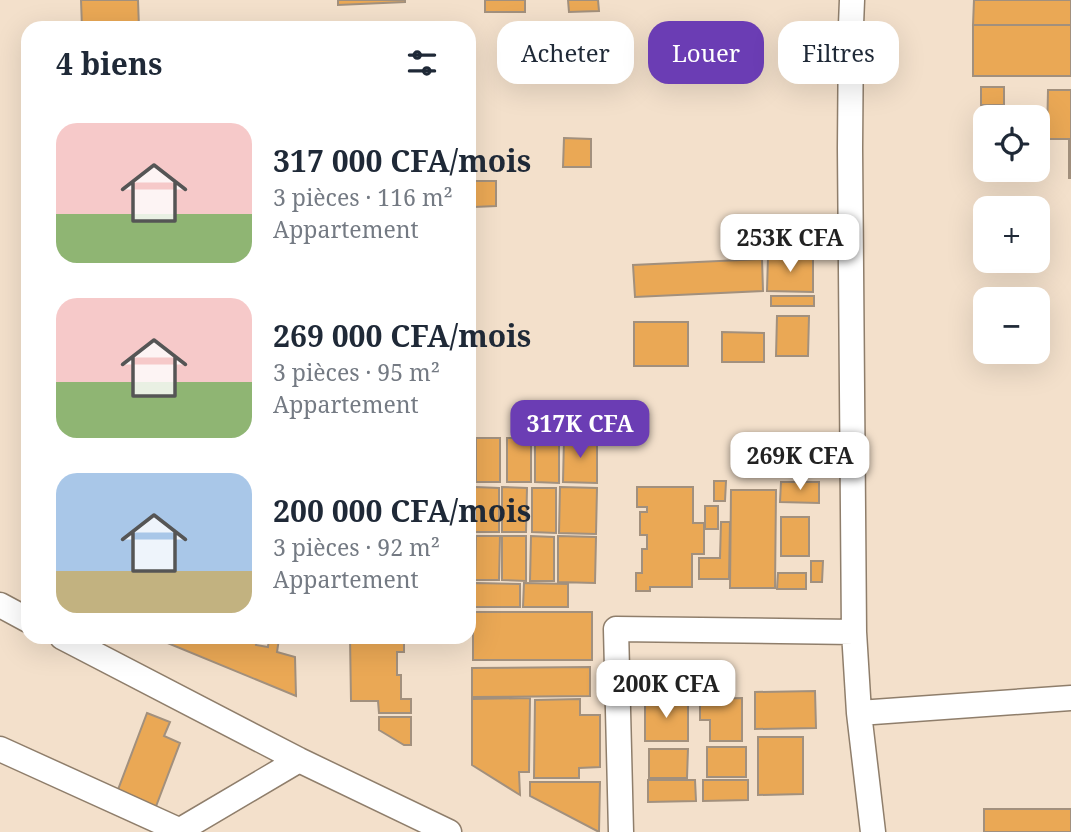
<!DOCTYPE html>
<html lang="fr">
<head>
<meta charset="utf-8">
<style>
	:root { --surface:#fff; --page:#f6f6f7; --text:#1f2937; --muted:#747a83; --accent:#6b3db4 }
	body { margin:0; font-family:"Noto Serif",serif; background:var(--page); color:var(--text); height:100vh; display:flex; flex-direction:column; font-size:26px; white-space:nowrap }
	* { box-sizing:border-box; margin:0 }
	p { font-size:23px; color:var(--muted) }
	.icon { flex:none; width:38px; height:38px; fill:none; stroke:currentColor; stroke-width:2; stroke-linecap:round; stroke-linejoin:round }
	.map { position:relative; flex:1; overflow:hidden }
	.drawer { position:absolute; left:21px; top:21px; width:455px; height:623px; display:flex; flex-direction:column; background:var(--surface); border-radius:21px; box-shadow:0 7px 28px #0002 }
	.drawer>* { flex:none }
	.hud { position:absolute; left:497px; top:21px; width:469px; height:63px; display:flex; gap:14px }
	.fabs { position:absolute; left:973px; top:105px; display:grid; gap:14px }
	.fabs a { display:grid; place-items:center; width:77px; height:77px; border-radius:14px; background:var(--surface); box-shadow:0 7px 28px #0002; font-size:35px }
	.price { position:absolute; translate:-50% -60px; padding:0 16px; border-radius:14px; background:#fff; color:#222; font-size:23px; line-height:46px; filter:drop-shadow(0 2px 4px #0008) }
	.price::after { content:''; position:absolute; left:50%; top:42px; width:21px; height:16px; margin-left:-10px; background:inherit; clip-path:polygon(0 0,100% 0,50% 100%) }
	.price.selected { background:var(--accent); color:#fff }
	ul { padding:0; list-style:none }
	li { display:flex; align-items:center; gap:21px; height:175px; padding:0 35px }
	li span { display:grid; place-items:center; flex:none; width:196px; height:140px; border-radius:21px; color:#555 }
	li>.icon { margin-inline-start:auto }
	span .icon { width:84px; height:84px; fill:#fffc; stroke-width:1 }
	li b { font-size:30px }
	h2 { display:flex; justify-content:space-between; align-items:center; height:84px; padding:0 35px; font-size:30px }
	.tag { padding:0 24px; border-radius:21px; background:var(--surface); box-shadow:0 7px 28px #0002; font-size:24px; line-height:63px }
	.tag.selected { background:var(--accent); color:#fff }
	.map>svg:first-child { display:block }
	.building { fill:#eaa855; stroke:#a2907d; stroke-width:2 }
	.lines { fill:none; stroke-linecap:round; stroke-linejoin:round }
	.street-casing { stroke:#8f7e6b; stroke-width:27 }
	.street { stroke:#fff; stroke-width:24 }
</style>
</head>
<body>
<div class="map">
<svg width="1071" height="832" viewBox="0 0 1071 832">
	<rect width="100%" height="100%" fill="#f3e0cb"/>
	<!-- building -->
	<path class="building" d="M 81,0 L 138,0 L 139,28 L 82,28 Z
		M 338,0 L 405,0 L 405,2 L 338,5 Z
		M 485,0 L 525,0 L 525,12 L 485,12 Z
		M 568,0 L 598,0 L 599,11 L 569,12 Z
		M 974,0 L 1071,0 L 1071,25 L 973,25 Z
		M 973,25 L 1071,25 L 1071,76 L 973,76 Z
		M 981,87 L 1004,87 L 1004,105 L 981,105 Z
		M 1048,90 L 1071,90 L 1071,178 L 1069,178 L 1069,139 L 1047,139 Z
		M 564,138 L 591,139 L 591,167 L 563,167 Z
		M 473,181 L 496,181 L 496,206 L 474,207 Z
		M 768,257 L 813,257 L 813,292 L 767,291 Z
		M 762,259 L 763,291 L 635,297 L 633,265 Z
		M 771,296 L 814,296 L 814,306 L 771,306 Z
		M 777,316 L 809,316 L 808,356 L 776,356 Z
		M 634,322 L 688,322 L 688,366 L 634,366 Z
		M 722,332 L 764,333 L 764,362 L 722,362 Z
		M 476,438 L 500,438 L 500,482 L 476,482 Z
		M 507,438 L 531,438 L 531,482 L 507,482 Z
		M 535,438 L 559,438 L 559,483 L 535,482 Z
		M 564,438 L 597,438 L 597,483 L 563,482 Z
		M 714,481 L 726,481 L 725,501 L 714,501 Z
		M 781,482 L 819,482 L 819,503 L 780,502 Z
		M 475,487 L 499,488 L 499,532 L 475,532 Z
		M 502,487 L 527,488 L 526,532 L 502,532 Z
		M 560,487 L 597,488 L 596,534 L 559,533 Z
		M 637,487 L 693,487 L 693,523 L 704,523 L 704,554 L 692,554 L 692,587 L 650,587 L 650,591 L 636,591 L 636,573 L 642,573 L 642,549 L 647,549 L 647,535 L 640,535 L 640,512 L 647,512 L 647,507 L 637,507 Z
		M 532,488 L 556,488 L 556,533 L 532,532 Z
		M 731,490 L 776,490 L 775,588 L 730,588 Z
		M 705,506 L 718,506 L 718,529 L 705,529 Z
		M 781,517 L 809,517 L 809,556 L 781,556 Z
		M 721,522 L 730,522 L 729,579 L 699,579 L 699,558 L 720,558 Z
		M 476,536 L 500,536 L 499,580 L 475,580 Z
		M 502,536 L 526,536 L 526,581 L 502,580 Z
		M 531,536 L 554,537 L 554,581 L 530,581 Z
		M 558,536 L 596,537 L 595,583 L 558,582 Z
		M 811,561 L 823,561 L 822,582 L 811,582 Z
		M 778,573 L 806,573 L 806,589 L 777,589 Z
		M 475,583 L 520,584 L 520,607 L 475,607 Z
		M 524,583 L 568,584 L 568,607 L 523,607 Z
		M 473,612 L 592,612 L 592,660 L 473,660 Z
		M 153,637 L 257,637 L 256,645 L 268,647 L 269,638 L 279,639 L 277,652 L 295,657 L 296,696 Z
		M 350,637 L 404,637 L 404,652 L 397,652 L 397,675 L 401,675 L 401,699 L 411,699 L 411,713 L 379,713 L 378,701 L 351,701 Z
		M 590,667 L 590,696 L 472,697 L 472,668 Z
		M 815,691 L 816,728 L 755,729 L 755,692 Z
		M 530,698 L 529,772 L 519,772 L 520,795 L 472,765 L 472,699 Z
		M 742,698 L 742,741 L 710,741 L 710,720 L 700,720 L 700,699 Z
		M 580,699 L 580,715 L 600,715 L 600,767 L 579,768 L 579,778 L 534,778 L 535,700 Z
		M 645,699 L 688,699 L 688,741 L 645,741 Z
		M 147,713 L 170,722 L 164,736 L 180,743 L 155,809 L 116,795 Z
		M 379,717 L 411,717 L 411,745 L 404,745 L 379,730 Z
		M 758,737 L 803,737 L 803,794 L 758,795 Z
		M 707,747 L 746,747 L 746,777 L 707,777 Z
		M 649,749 L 688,749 L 687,778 L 649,778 Z
		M 648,780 L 695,780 L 696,801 L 648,802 Z
		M 703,780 L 748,780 L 748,800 L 703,801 Z
		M 530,782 L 600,782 L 599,832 L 530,796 Z
		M 984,809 L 1071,809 L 1071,832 L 984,832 Z"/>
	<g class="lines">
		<!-- street casing -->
		<g class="street-casing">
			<path id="street" d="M 852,0 L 851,25 L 850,148 L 854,632 L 859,713 L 873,832
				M 0,605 L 28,620
				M 62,637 L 299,760 L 449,832
				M 859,713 L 1071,698
				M 0,749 L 183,832
				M 177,832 L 299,760
				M 621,832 L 616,629 L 854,632"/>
		</g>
		<!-- street -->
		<use href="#street" class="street"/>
	</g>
</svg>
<div class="fabs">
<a><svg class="icon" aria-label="locate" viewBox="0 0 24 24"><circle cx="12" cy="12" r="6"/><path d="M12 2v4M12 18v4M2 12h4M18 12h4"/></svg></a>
<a>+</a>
<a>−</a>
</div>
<b class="price" style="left:790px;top:274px">253K CFA</b>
<b class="price selected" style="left:580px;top:460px">317K CFA</b>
<b class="price" style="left:800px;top:492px">269K CFA</b>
<b class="price" style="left:666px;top:720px">200K CFA</b>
<div class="hud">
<a class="tag">Acheter</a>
<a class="tag selected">Louer</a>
<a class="tag">Filtres</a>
</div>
<section class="drawer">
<h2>4 biens<svg class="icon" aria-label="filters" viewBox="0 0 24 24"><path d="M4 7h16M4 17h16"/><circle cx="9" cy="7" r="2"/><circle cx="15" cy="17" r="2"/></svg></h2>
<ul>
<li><span style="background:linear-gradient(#f6c9c9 65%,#8fb573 0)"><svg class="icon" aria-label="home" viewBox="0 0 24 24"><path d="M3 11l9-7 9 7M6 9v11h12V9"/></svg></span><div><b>317 000 CFA/mois</b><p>3 pièces · 116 m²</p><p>Appartement</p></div></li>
<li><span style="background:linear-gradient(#f6c9c9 60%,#8fb573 0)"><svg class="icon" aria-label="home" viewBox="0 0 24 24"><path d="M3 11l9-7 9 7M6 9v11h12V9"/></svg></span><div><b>269 000 CFA/mois</b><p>3 pièces · 95 m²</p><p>Appartement</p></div></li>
<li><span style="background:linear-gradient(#a9c7e8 70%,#c2b280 0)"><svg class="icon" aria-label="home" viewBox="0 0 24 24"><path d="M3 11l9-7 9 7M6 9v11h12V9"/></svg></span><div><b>200 000 CFA/mois</b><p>3 pièces · 92 m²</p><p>Appartement</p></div></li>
</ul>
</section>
</div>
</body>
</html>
